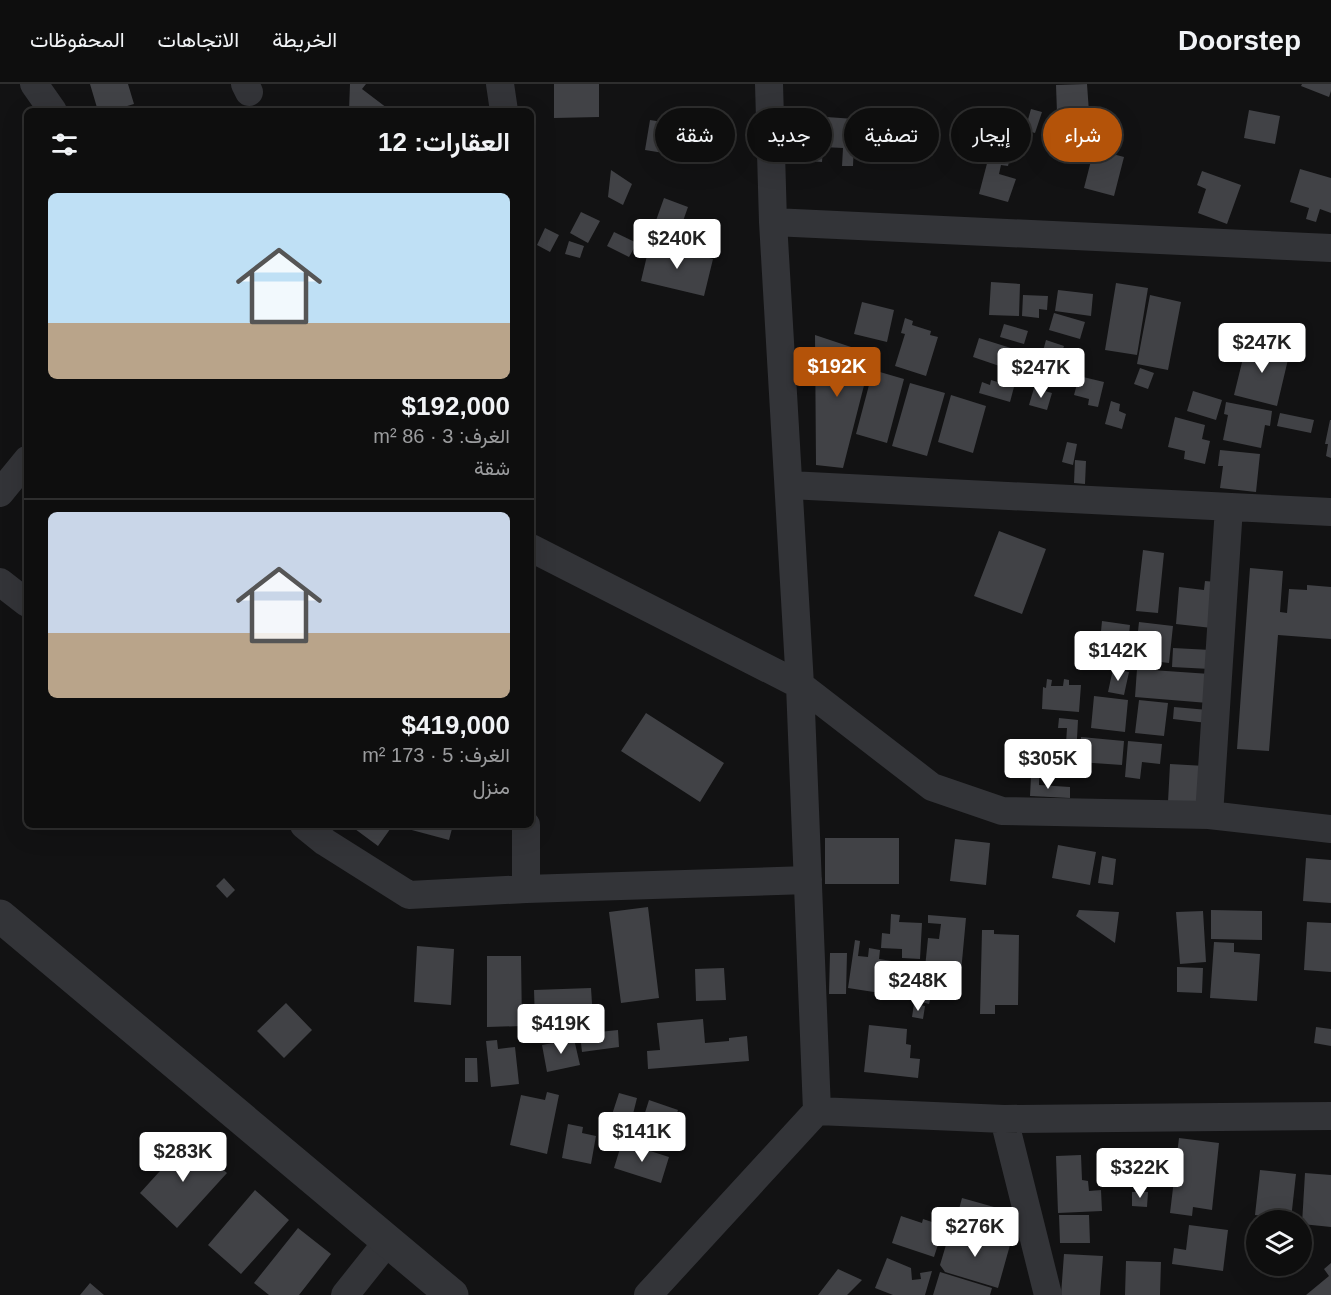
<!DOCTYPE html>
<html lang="ar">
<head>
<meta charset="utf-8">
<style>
	:root { --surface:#0e0e0e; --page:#1c1c1c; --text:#f1f3f6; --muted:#9b9c9e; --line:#2e2e2e; --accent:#b45309 }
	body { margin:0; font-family:Helvetica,Vazirmatn,sans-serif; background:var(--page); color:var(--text); direction:rtl; height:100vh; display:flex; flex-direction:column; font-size:22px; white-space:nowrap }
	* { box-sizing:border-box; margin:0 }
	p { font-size:20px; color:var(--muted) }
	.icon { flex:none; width:33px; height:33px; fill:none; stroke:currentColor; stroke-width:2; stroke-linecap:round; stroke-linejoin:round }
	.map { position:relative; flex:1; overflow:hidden; direction:ltr }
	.sheet { position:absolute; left:24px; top:24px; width:510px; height:720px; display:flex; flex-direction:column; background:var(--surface); border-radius:9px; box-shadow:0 6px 24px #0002,0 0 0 2px var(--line); direction:rtl }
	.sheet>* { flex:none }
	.banner { position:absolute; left:552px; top:24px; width:570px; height:54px; direction:rtl; display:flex; gap:12px }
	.tools { position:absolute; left:1246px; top:1126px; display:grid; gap:12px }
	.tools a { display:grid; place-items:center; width:66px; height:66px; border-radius:50%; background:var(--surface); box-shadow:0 6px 24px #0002,0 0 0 2px var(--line); font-size:30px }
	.price { position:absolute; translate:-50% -51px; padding:0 14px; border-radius:6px; background:#fff; color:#222; font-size:20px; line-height:39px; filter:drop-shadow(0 2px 3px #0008) }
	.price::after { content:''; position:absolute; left:50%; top:36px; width:18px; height:14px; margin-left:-9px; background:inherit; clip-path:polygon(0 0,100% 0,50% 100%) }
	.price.selected { background:var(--accent); color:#fff }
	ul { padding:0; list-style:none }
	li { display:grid; align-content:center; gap:12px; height:318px; padding:0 24px }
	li+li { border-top:2px solid var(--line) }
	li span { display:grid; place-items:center; height:186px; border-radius:9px; color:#555 }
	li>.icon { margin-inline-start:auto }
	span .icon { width:108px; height:108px; fill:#fffc; stroke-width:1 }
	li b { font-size:26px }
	h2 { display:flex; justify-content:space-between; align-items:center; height:72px; padding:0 24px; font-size:26px }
	.chip { padding:0 21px; border-radius:27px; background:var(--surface); box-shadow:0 6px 24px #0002,0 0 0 2px var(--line); font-size:21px; line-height:54px }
	.chip.selected { background:var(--accent); color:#fff }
	header { display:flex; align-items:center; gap:36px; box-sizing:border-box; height:84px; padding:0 30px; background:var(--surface); border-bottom:2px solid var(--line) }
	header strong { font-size:28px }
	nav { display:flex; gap:33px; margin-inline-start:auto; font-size:21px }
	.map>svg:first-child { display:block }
	.building { fill:#414246 }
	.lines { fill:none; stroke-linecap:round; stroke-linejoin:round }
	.minor { stroke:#333438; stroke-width:28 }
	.tertiary { stroke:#333438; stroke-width:33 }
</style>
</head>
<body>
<header>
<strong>Doorstep</strong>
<nav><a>الخريطة</a><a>الاتجاهات</a><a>المحفوظات</a></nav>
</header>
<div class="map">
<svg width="1331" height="1211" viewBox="0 0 1331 1211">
	<rect width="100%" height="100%" fill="#121213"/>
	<!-- building -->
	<path class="building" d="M 90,0 L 128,0 L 134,20 L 110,27 L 98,27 Z
		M 350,0 L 366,0 L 362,5 L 387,24 L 385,27 L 349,27 Z
		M 554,0 L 599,0 L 599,33 L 554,34 Z
		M 1087,0 L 1089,28 L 1057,29 L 1056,1 Z
		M 1302,0 L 1331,0 L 1331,7 L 1329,13 L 1301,2 Z
		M 1031,25 L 1042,28 L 1035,49 L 1025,46 Z
		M 1249,26 L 1280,32 L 1275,60 L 1244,54 Z
		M 812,32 L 855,35 L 853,82 L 842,82 L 843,64 L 823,63 L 822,78 L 809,77 Z
		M 650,36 L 681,41 L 676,71 L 645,66 Z
		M 1094,65 L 1124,73 L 1114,112 L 1084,104 Z
		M 990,68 L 1010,73 L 1008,82 L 1001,81 L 999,90 L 1016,95 L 1008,118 L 979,110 Z
		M 1300,85 L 1331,94 L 1331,129 L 1320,125 L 1316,138 L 1306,135 L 1309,124 L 1290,118 Z
		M 611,86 L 632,100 L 623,121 L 608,113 Z
		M 1202,87 L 1241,101 L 1227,140 L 1198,129 L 1206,105 L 1197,101 Z
		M 664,114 L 688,123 L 677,154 L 653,145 Z
		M 581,128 L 600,137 L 588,159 L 570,149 Z
		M 545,144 L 559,151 L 550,168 L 537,161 Z
		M 614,148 L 637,159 L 629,173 L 607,162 Z
		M 569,157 L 584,162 L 580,174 L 565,170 Z
		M 650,159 L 713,175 L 704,212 L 641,197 Z
		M 991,198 L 1020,200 L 1019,232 L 989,231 Z
		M 1116,199 L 1148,204 L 1137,271 L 1105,266 Z
		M 1058,206 L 1093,210 L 1091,232 L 1055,227 Z
		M 1023,211 L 1048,212 L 1047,226 L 1039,225 L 1039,234 L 1022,232 Z
		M 1150,211 L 1181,218 L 1168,286 L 1137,280 Z
		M 862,218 L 894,226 L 887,258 L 854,250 Z
		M 1054,229 L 1085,238 L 1080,255 L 1049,246 Z
		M 905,234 L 913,237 L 912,241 L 931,247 L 930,251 L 938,253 L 926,292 L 895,282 L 905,250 L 901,249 Z
		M 1004,240 L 1028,247 L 1024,260 L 1000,253 Z
		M 815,251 L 872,270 L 843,384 L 816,381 Z
		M 979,254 L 1024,268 L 1017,288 L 973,273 Z
		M 1046,256 L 1064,262 L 1051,303 L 1027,296 L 1037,265 L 1043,267 Z
		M 1265,261 L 1290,267 L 1277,322 L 1234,311 L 1246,262 L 1263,266 Z
		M 1140,284 L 1154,289 L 1148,305 L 1134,300 Z
		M 873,286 L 904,295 L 887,359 L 856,350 Z
		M 1083,293 L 1104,298 L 1098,323 L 1088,321 L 1089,315 L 1074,311 L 1077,300 L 1081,301 Z
		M 991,296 L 1014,303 L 1010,318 L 979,309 L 982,298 L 990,301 Z
		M 910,299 L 945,309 L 927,372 L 892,362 Z
		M 1034,304 L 1052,309 L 1047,326 L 1029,321 Z
		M 1193,307 L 1222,316 L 1216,336 L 1187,327 Z
		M 951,311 L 986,322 L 973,369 L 938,358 Z
		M 1111,317 L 1120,320 L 1119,327 L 1126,330 L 1122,345 L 1105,340 Z
		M 1226,318 L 1272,327 L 1270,342 L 1265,341 L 1261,364 L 1223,356 L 1228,331 L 1224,330 Z
		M 1280,329 L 1314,336 L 1311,349 L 1277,342 Z
		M 1175,333 L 1205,341 L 1202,355 L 1210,357 L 1205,380 L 1184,375 L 1185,367 L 1168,363 Z
		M 1330,336 L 1331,336 L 1331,374 L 1326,372 L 1328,360 L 1325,360 Z
		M 1067,358 L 1077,360 L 1073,381 L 1062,378 Z
		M 1220,366 L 1260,370 L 1256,408 L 1220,404 L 1223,382 L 1218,382 Z
		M 1075,376 L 1086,377 L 1085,400 L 1074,399 Z
		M 999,447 L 1046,465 L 1022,530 L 974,512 Z
		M 1143,466 L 1164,469 L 1158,529 L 1136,527 Z
		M 1250,484 L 1283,487 L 1280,528 L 1287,529 L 1289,505 L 1307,506 L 1307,501 L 1331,503 L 1331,555 L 1278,551 L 1269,667 L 1237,665 Z
		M 1205,497 L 1216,498 L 1212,544 L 1176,540 L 1179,503 L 1204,506 Z
		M 1102,537 L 1130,541 L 1126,581 L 1098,578 Z
		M 1139,538 L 1173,542 L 1169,579 L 1135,575 Z
		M 1173,564 L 1211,566 L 1210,585 L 1172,583 Z
		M 1113,585 L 1129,588 L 1124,611 L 1108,608 Z
		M 1137,585 L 1210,590 L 1208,619 L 1135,613 Z
		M 1047,595 L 1052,596 L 1051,602 L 1063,602 L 1064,595 L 1069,596 L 1069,601 L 1081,601 L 1079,628 L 1042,625 L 1043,603 L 1046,604 Z
		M 1094,612 L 1128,616 L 1125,648 L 1091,644 Z
		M 1139,616 L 1168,619 L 1164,652 L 1135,649 Z
		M 1174,623 L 1208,626 L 1207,639 L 1173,635 Z
		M 646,629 L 724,679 L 700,718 L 621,667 Z
		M 1059,634 L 1078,636 L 1075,692 L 1064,691 L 1067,644 L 1058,644 Z
		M 1081,653 L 1124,657 L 1122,681 L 1079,678 Z
		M 1128,657 L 1162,660 L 1160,680 L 1142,678 L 1140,695 L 1125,693 Z
		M 1170,680 L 1205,682 L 1204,720 L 1168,718 Z
		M 1031,693 L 1039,693 L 1039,701 L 1070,703 L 1070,714 L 1030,712 Z
		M 358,741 L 393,741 L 378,762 L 355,745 Z
		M 409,741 L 453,741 L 449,756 L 408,745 Z
		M 825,754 L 899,754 L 899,800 L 825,800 Z
		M 955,755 L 990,759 L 986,801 L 950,797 Z
		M 1058,761 L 1096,768 L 1090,801 L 1052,794 Z
		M 1102,772 L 1116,775 L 1113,801 L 1098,799 Z
		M 1306,774 L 1331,776 L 1331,819 L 1303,817 Z
		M 224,794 L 235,806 L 227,814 L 216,802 Z
		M 648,823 L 659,914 L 621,919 L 609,828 Z
		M 1079,826 L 1119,828 L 1115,859 L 1076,832 Z
		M 1211,826 L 1262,827 L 1262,856 L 1211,855 Z
		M 1203,827 L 1206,878 L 1180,880 L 1176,828 Z
		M 891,830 L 900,831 L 899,838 L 922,839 L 920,875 L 902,874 L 902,865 L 881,864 L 882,849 L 890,850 Z
		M 928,831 L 966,834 L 961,888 L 925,884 L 928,854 L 939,855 L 941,840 L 928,839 Z
		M 1307,838 L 1331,839 L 1331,888 L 1304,886 Z
		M 982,846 L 994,846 L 994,850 L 1019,851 L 1018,921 L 995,921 L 995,930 L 980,930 Z
		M 855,856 L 860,857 L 858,872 L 868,873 L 869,864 L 880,866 L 879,875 L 898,878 L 893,911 L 848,904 Z
		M 1214,858 L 1234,859 L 1234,868 L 1260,870 L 1257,917 L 1210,914 Z
		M 417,862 L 454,865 L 451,921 L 414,918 Z
		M 830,869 L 847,869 L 846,910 L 829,910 Z
		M 487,872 L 521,872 L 522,942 L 487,943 Z
		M 905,883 L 936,892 L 929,920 L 897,911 Z
		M 1177,883 L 1203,884 L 1202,909 L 1177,908 Z
		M 724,884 L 726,916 L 696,917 L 695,885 Z
		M 591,904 L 593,935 L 535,937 L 534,906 Z
		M 286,919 L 312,946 L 284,974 L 257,947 Z
		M 914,920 L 925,922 L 923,935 L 912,933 Z
		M 703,935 L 705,959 L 729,957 L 729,954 L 747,952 L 749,977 L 648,985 L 647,967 L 660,966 L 657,939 Z
		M 869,941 L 907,945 L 906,960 L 911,961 L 910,974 L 920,975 L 918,994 L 864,988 Z
		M 1316,943 L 1331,945 L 1331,962 L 1314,959 Z
		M 618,946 L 619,963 L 582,968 L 580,950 Z
		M 574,955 L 580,981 L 547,988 L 542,961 Z
		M 497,956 L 498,965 L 515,963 L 519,1000 L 491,1003 L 486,957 Z
		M 465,974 L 477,974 L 478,998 L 465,998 Z
		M 547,1008 L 559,1011 L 547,1070 L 510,1061 L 521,1011 L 545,1016 Z
		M 619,1009 L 637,1014 L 630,1042 L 634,1032 L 643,1035 L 649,1016 L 678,1026 L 667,1060 L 629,1047 L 627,1049 L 608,1043 Z
		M 568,1040 L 583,1043 L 582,1049 L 596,1052 L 591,1080 L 562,1074 Z
		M 1179,1054 L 1219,1059 L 1212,1126 L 1193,1123 L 1192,1132 L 1170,1129 Z
		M 189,1055 L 227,1089 L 177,1144 L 140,1109 Z
		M 622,1058 L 669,1073 L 661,1099 L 614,1084 Z
		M 1081,1071 L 1082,1096 L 1088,1097 L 1089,1107 L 1101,1106 L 1102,1127 L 1058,1129 L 1056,1072 Z
		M 1260,1086 L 1296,1090 L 1291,1135 L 1255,1131 Z
		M 1305,1089 L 1331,1091 L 1331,1143 L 1302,1140 Z
		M 255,1106 L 289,1136 L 241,1190 L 208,1161 Z
		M 1132,1108 L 1148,1108 L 1147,1123 L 1132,1122 Z
		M 962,1114 L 994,1123 L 987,1148 L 955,1140 Z
		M 1059,1131 L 1089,1131 L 1090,1159 L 1060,1159 Z
		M 901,1132 L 922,1139 L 923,1135 L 944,1142 L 934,1173 L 892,1159 Z
		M 1189,1141 L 1228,1146 L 1223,1187 L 1172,1180 L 1174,1164 L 1186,1166 Z
		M 298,1144 L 331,1170 L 299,1211 L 269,1211 L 254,1199 Z
		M 951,1144 L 1010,1161 L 998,1204 L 945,1188 L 940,1181 Z
		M 1064,1170 L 1103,1172 L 1100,1211 L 1061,1211 Z
		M 887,1174 L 911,1184 L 912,1196 L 921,1195 L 920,1189 L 932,1187 L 925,1211 L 893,1211 L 875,1204 Z
		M 1126,1177 L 1161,1178 L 1160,1211 L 1125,1211 Z
		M 1331,1179 L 1331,1211 L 1306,1211 L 1329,1192 L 1324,1185 Z
		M 838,1185 L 862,1196 L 847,1211 L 818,1211 Z
		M 940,1188 L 992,1204 L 990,1211 L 933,1211 Z
		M 90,1199 L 104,1211 L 80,1211 Z"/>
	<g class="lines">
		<!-- minor -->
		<path class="minor" d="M 34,0 L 53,27
			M 245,0 L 249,8
			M 500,0 L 504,27
			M 769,0 L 773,138 L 1331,164
			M 773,138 L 800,601 L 817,1027 L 1004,1035 L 1331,1032
			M 789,401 L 1331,428
			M 0,409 L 27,376
			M 531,464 L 800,601 L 932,703 L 1002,727 L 1209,731 L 1331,745
			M 0,498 L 27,519
			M 1209,731 L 1229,423
			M 304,741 L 325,758 L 409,811 L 526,805 L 808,796
			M 526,805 L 526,741
			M 1004,1035 L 1048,1211
			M 345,1211 L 388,1157
			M 648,1211 L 817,1027"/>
		<!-- tertiary -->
		<path class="tertiary" d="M 0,832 L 452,1211"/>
	</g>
</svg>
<div class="tools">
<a><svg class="icon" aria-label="layers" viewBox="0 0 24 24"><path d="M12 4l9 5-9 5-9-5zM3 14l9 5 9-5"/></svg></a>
</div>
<b class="price" style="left:677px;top:186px">$240K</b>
<b class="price" style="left:1262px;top:290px">$247K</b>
<b class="price selected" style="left:837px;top:314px">$192K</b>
<b class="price" style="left:1041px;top:315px">$247K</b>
<b class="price" style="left:1118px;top:598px">$142K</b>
<b class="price" style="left:1048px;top:706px">$305K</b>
<b class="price" style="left:918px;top:928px">$248K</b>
<b class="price" style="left:561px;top:971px">$419K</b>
<b class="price" style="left:642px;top:1079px">$141K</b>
<b class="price" style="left:183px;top:1099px">$283K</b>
<b class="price" style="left:1140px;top:1115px">$322K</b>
<b class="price" style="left:975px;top:1174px">$276K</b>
<div class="banner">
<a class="chip selected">شراء</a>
<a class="chip">إيجار</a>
<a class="chip">تصفية</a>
<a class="chip">جديد</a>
<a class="chip">شقة</a>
</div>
<section class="sheet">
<h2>العقارات: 12<svg class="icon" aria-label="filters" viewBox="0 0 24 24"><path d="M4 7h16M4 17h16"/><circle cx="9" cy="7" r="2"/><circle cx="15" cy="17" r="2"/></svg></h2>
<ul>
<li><span style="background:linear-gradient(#bfe0f5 70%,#b9a48a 0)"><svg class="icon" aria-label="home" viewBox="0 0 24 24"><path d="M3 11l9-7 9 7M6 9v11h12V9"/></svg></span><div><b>$192,000</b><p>الغرف: 3 · 86 m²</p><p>شقة</p></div></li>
<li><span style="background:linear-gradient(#c9d6e8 65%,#b9a48a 0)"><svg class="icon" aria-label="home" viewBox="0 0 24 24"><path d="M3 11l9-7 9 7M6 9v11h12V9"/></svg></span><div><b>$419,000</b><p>الغرف: 5 · 173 m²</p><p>منزل</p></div></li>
</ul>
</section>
</div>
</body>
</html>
